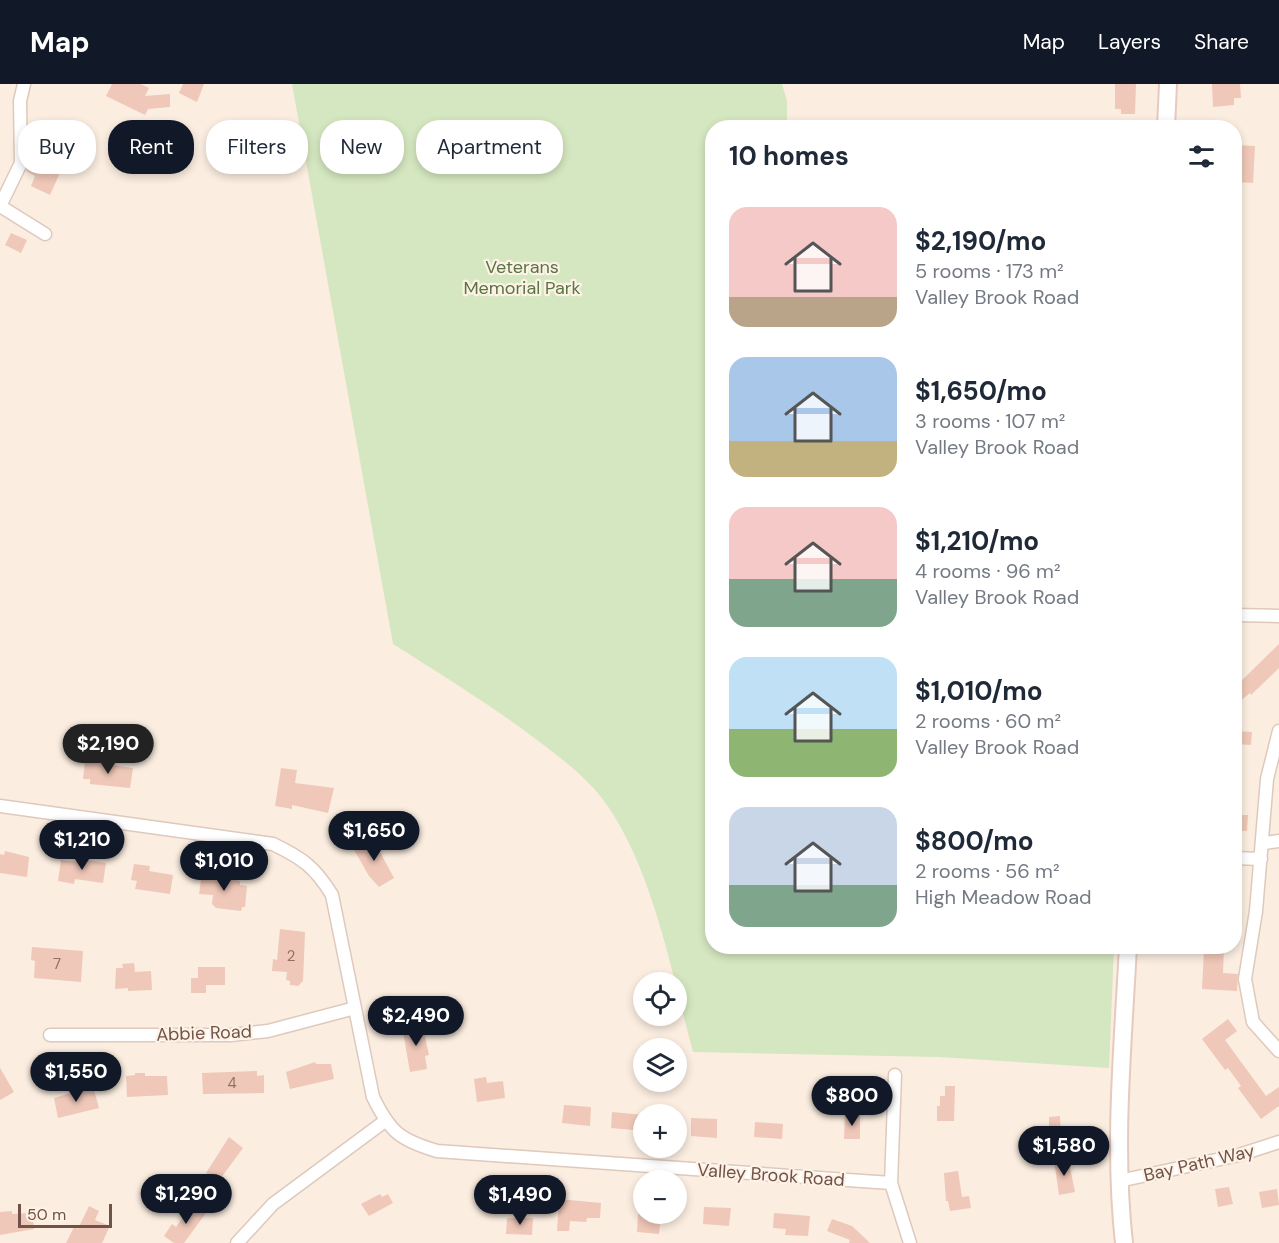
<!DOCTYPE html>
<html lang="en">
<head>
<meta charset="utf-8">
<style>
	:root { --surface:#fff; --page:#f2f2f3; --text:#1f2937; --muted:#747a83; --accent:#111827 }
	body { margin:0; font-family:"DM Sans",sans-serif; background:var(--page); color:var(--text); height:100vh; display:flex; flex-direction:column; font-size:22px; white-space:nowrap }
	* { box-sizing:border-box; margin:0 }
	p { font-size:20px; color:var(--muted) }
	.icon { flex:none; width:33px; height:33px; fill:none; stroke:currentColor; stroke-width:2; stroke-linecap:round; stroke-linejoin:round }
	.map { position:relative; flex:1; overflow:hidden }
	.details { position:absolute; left:705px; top:36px; width:537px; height:834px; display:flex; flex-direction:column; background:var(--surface); border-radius:24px; box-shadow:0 3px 9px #0003 }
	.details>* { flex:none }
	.guide { position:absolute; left:18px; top:36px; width:570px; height:54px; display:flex; gap:12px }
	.tools { position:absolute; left:633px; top:888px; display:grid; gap:12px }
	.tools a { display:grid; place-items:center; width:54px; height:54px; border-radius:50%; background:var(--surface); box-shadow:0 3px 9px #0003; font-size:30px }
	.scale { position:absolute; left:18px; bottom:15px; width:94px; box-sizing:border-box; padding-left:6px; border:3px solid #705249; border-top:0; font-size:16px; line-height:21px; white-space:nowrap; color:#705249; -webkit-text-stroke:4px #fef2e6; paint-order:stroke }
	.price { position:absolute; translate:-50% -51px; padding:0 14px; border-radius:21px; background:var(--accent); color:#fff; font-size:20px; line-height:39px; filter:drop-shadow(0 2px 3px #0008) }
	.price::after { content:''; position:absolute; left:50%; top:36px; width:18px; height:14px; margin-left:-9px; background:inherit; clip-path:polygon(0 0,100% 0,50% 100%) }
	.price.active { background:#222; color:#fff }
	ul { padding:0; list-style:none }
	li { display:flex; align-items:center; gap:18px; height:150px; padding:0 24px }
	li span { display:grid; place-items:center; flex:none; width:168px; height:120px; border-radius:18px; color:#555 }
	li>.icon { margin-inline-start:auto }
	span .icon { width:72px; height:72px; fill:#fffc; stroke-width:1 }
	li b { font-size:26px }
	h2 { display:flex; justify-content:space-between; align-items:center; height:72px; padding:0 24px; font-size:26px }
	.chip { padding:0 21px; border-radius:24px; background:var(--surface); box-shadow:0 3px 9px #0003; font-size:21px; line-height:54px }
	.chip.active { background:var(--accent); color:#fff }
	header { display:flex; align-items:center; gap:36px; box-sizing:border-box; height:84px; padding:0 30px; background:var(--accent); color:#fff }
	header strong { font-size:28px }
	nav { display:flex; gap:33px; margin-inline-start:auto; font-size:21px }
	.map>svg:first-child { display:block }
	.green { fill:#d5e7c0 }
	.building { fill:#efc8b9 }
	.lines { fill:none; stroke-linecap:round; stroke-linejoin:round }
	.street-casing { stroke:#dec9bc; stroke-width:15 }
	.secondary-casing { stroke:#e5cbbd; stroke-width:20 }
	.street { stroke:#fff; stroke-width:12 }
	.secondary { stroke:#fff; stroke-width:16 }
	.labels { text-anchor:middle; stroke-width:4.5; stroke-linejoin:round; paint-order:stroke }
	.number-label { font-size:15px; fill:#907065 }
	.park-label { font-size:18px; fill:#577642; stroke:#fef2e6 }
	.street-label { font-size:18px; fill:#705249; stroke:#fef2e6 }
</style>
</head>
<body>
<header>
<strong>Map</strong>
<nav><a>Map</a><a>Layers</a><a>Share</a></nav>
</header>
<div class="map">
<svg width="1279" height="1159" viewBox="0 0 1279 1159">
	<rect width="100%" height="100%" fill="#fbede0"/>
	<!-- green -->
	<path class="green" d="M 292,0 L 782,0 L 787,17 L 787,43 L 712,44 L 712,862 L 1114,863 L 1109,984 L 939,973 L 693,968 C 672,891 654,789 607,721 C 589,695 562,675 537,656 C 491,621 442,591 393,560 Z"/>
	<!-- building -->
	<path class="building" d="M 112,0 L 141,0 L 149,4 L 145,12 L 170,10 L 170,23 L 148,25 L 145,31 L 106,12 Z
		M 183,0 L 204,0 L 197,18 L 179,9 Z
		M 1115,0 L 1136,0 L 1135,30 L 1121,30 L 1121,25 L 1115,25 Z
		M 1212,0 L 1240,0 L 1241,14 L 1234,14 L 1234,21 L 1213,23 Z
		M 55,46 L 76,53 L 50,111 L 31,102 L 35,92 L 26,87 L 40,58 L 47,61 Z
		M 1234,61 L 1255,62 L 1253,99 L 1235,98 Z
		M 11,149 L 27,156 L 21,169 L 5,161 Z
		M 1279,560 L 1279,584 L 1251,611 L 1250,609 L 1234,622 L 1234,604 Z
		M 1234,647 L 1252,648 L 1251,661 L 1234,660 Z
		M 85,677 L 133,684 L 130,704 L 90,700 L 90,695 L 83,695 Z
		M 281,684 L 297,686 L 295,699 L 334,704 L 328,729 L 292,721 L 292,725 L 275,722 Z
		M 1234,731 L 1248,731 L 1247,747 L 1234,747 Z
		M 372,753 L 394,794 L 379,803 L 369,792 L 353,764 Z
		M 5,767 L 29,773 L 27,793 L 0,789 L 0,770 L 4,771 Z
		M 80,775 L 106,779 L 103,799 L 75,795 L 74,800 L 58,797 L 61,776 L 79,778 Z
		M 134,780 L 150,782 L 149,787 L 173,791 L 170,810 L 135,805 L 137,797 L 131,796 Z
		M 202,789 L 240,797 L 240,801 L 247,802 L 245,823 L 242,823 L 241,827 L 216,824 L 212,820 L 213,811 L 199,810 Z
		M 280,845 L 305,848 L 303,897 L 298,902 L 290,901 L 290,897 L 286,896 L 287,888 L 272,887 L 273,875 L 277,876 Z
		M 1210,862 L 1224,862 L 1223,889 L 1238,890 L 1237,907 L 1202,905 L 1204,865 L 1209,865 Z
		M 32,863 L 83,867 L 81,898 L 34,894 L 35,877 L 31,876 Z
		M 134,879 L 135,888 L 151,887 L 152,906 L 128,907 L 128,904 L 115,905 L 116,884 L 123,884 L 122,880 Z
		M 198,883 L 225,883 L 225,901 L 206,901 L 206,909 L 191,909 L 191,894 L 198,894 Z
		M 1228,935 L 1237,947 L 1225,956 L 1266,1012 L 1279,1003 L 1279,1022 L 1261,1035 L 1238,1004 L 1241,1002 L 1228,984 L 1225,986 L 1202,955 Z
		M 422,939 L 429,971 L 425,972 L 427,985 L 410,988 L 402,942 Z
		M 315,978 L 316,980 L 331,980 L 334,995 L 290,1005 L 286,988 Z
		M 0,984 L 14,1008 L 0,1016 Z
		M 257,987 L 257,992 L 264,991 L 264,1009 L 203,1010 L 202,989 Z
		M 135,989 L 145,989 L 145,992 L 167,992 L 168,1011 L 127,1013 L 126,992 L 135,991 Z
		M 486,993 L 487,999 L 503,997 L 505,1014 L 477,1018 L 474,995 Z
		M 945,1002 L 955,1002 L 954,1037 L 937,1037 L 937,1022 L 940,1022 L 940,1012 L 945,1012 Z
		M 81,1006 L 94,1006 L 99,1024 L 58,1034 L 54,1014 Z
		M 564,1021 L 591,1023 L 590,1042 L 562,1039 Z
		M 612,1028 L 644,1031 L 644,1047 L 611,1044 Z
		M 845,1030 L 860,1030 L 860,1055 L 844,1055 Z
		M 1060,1032 L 1061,1053 L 1049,1054 L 1049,1033 Z
		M 691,1034 L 717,1035 L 717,1054 L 691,1052 Z
		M 755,1038 L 783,1040 L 782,1055 L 754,1053 Z
		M 229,1053 L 243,1064 L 218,1098 L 206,1089 Z
		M 1068,1074 L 1075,1108 L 1059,1111 L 1054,1076 Z
		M 958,1087 L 962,1113 L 969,1112 L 971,1124 L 950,1127 L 948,1117 L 946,1117 L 944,1089 Z
		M 1229,1103 L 1233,1120 L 1218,1123 L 1215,1105 Z
		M 1277,1105 L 1279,1121 L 1262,1124 L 1259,1108 Z
		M 380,1110 L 382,1113 L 388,1110 L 393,1119 L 369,1132 L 361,1120 Z
		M 559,1115 L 601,1119 L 600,1134 L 587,1134 L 586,1138 L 570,1137 L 569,1147 L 557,1147 Z
		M 193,1119 L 206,1129 L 184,1159 L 174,1159 L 164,1152 L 172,1140 L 176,1143 Z
		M 89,1122 L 99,1127 L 95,1136 L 110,1142 L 102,1159 L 66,1159 L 74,1143 L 78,1145 Z
		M 704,1123 L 731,1124 L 729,1142 L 703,1140 Z
		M 12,1127 L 12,1130 L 32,1129 L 34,1145 L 0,1151 L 0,1128 Z
		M 774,1129 L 810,1132 L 808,1152 L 785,1151 L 786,1145 L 773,1144 Z
		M 638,1130 L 667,1130 L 666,1140 L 660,1140 L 659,1150 L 637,1148 Z
		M 507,1134 L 533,1134 L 532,1151 L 506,1150 Z
		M 832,1135 L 852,1142 L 870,1159 L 849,1159 L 850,1156 L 827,1147 Z"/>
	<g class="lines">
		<!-- street casing -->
		<g class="street-casing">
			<path id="street" d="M 0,122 L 21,79 L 20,17 L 24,0
				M 0,122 L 45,150
				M 1234,531 L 1279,532
				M 1279,647 L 1267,695 L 1256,827 L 1245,895 L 1253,938 L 1279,967
				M 0,722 L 273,760 C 302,774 315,783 332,811 L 373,1013 C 390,1048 400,1056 437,1067 L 891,1099
				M 1264,759 L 1279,757
				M 1234,774 L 1261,775
				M 50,951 L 231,951 L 268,947 L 355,924
				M 895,991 L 891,1099 L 910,1159
				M 1119,1097 L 1239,1071 L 1279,1058
				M 237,1159 L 273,1120 L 385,1037"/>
		</g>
		<!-- secondary casing -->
		<g class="secondary-casing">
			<path id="secondary" d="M 1166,44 L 1168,0
				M 1124,1159 C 1113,1061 1123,961 1128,862"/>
		</g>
		<!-- street -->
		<use href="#street" class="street"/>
		<!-- secondary -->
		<use href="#secondary" class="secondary"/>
	</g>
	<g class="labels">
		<!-- number labels -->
		<g class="number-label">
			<text x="291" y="877">2</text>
			<text x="57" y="885">7</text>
			<text x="232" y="1004">4</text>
		</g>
		<!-- park labels -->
		<g class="park-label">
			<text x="522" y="189">Veterans<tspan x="522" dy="21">Memorial Park</tspan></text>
		</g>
		<!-- street labels -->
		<g class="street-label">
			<text transform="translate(204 949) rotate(-2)" y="6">Abbie Road</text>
			<text transform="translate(1199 1079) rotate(-13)" y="6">Bay Path Way</text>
			<text transform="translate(771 1091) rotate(4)" y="6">Valley Brook Road</text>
		</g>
	</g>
</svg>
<div class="tools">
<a><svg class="icon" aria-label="locate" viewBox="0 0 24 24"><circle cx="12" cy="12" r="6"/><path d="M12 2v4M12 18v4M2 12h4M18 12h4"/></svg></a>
<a><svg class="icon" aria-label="layers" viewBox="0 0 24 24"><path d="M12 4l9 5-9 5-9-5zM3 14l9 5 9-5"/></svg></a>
<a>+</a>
<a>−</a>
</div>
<div class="scale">50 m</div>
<b class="price active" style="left:108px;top:691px">$2,190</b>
<b class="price" style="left:374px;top:778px">$1,650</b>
<b class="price" style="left:82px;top:787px">$1,210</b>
<b class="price" style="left:224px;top:808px">$1,010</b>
<b class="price" style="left:416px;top:963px">$2,490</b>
<b class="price" style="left:76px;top:1019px">$1,550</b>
<b class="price" style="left:852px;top:1043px">$800</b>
<b class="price" style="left:1064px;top:1093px">$1,580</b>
<b class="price" style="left:186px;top:1141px">$1,290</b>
<b class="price" style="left:520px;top:1142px">$1,490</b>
<div class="guide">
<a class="chip">Buy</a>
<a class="chip active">Rent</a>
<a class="chip">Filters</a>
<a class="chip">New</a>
<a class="chip">Apartment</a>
</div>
<section class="details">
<h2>10 homes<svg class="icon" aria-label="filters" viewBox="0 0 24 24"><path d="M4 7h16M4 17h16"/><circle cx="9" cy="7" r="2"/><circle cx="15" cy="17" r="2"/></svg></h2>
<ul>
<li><span style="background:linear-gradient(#f6c9c9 75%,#b9a48a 0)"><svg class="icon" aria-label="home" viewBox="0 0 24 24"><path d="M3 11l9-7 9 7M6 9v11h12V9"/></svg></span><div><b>$2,190/mo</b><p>5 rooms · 173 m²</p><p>Valley Brook Road</p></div></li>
<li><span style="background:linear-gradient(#a9c7e8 70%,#c2b280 0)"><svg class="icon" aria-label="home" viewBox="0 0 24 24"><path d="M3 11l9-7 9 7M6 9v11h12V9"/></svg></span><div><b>$1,650/mo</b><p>3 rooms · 107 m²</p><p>Valley Brook Road</p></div></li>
<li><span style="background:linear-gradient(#f6c9c9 60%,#7fa58c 0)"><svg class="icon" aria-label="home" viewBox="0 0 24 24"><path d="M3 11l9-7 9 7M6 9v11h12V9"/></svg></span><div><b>$1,210/mo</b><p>4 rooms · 96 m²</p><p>Valley Brook Road</p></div></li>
<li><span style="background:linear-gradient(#bfe0f5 60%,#8fb573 0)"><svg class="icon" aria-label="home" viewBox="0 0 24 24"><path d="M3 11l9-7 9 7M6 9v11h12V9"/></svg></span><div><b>$1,010/mo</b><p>2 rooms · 60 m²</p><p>Valley Brook Road</p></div></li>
<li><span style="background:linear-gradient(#c9d6e8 65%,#7fa58c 0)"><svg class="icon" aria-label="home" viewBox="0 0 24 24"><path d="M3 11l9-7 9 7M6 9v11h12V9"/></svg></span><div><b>$800/mo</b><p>2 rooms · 56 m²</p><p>High Meadow Road</p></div></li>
</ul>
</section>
</div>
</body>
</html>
